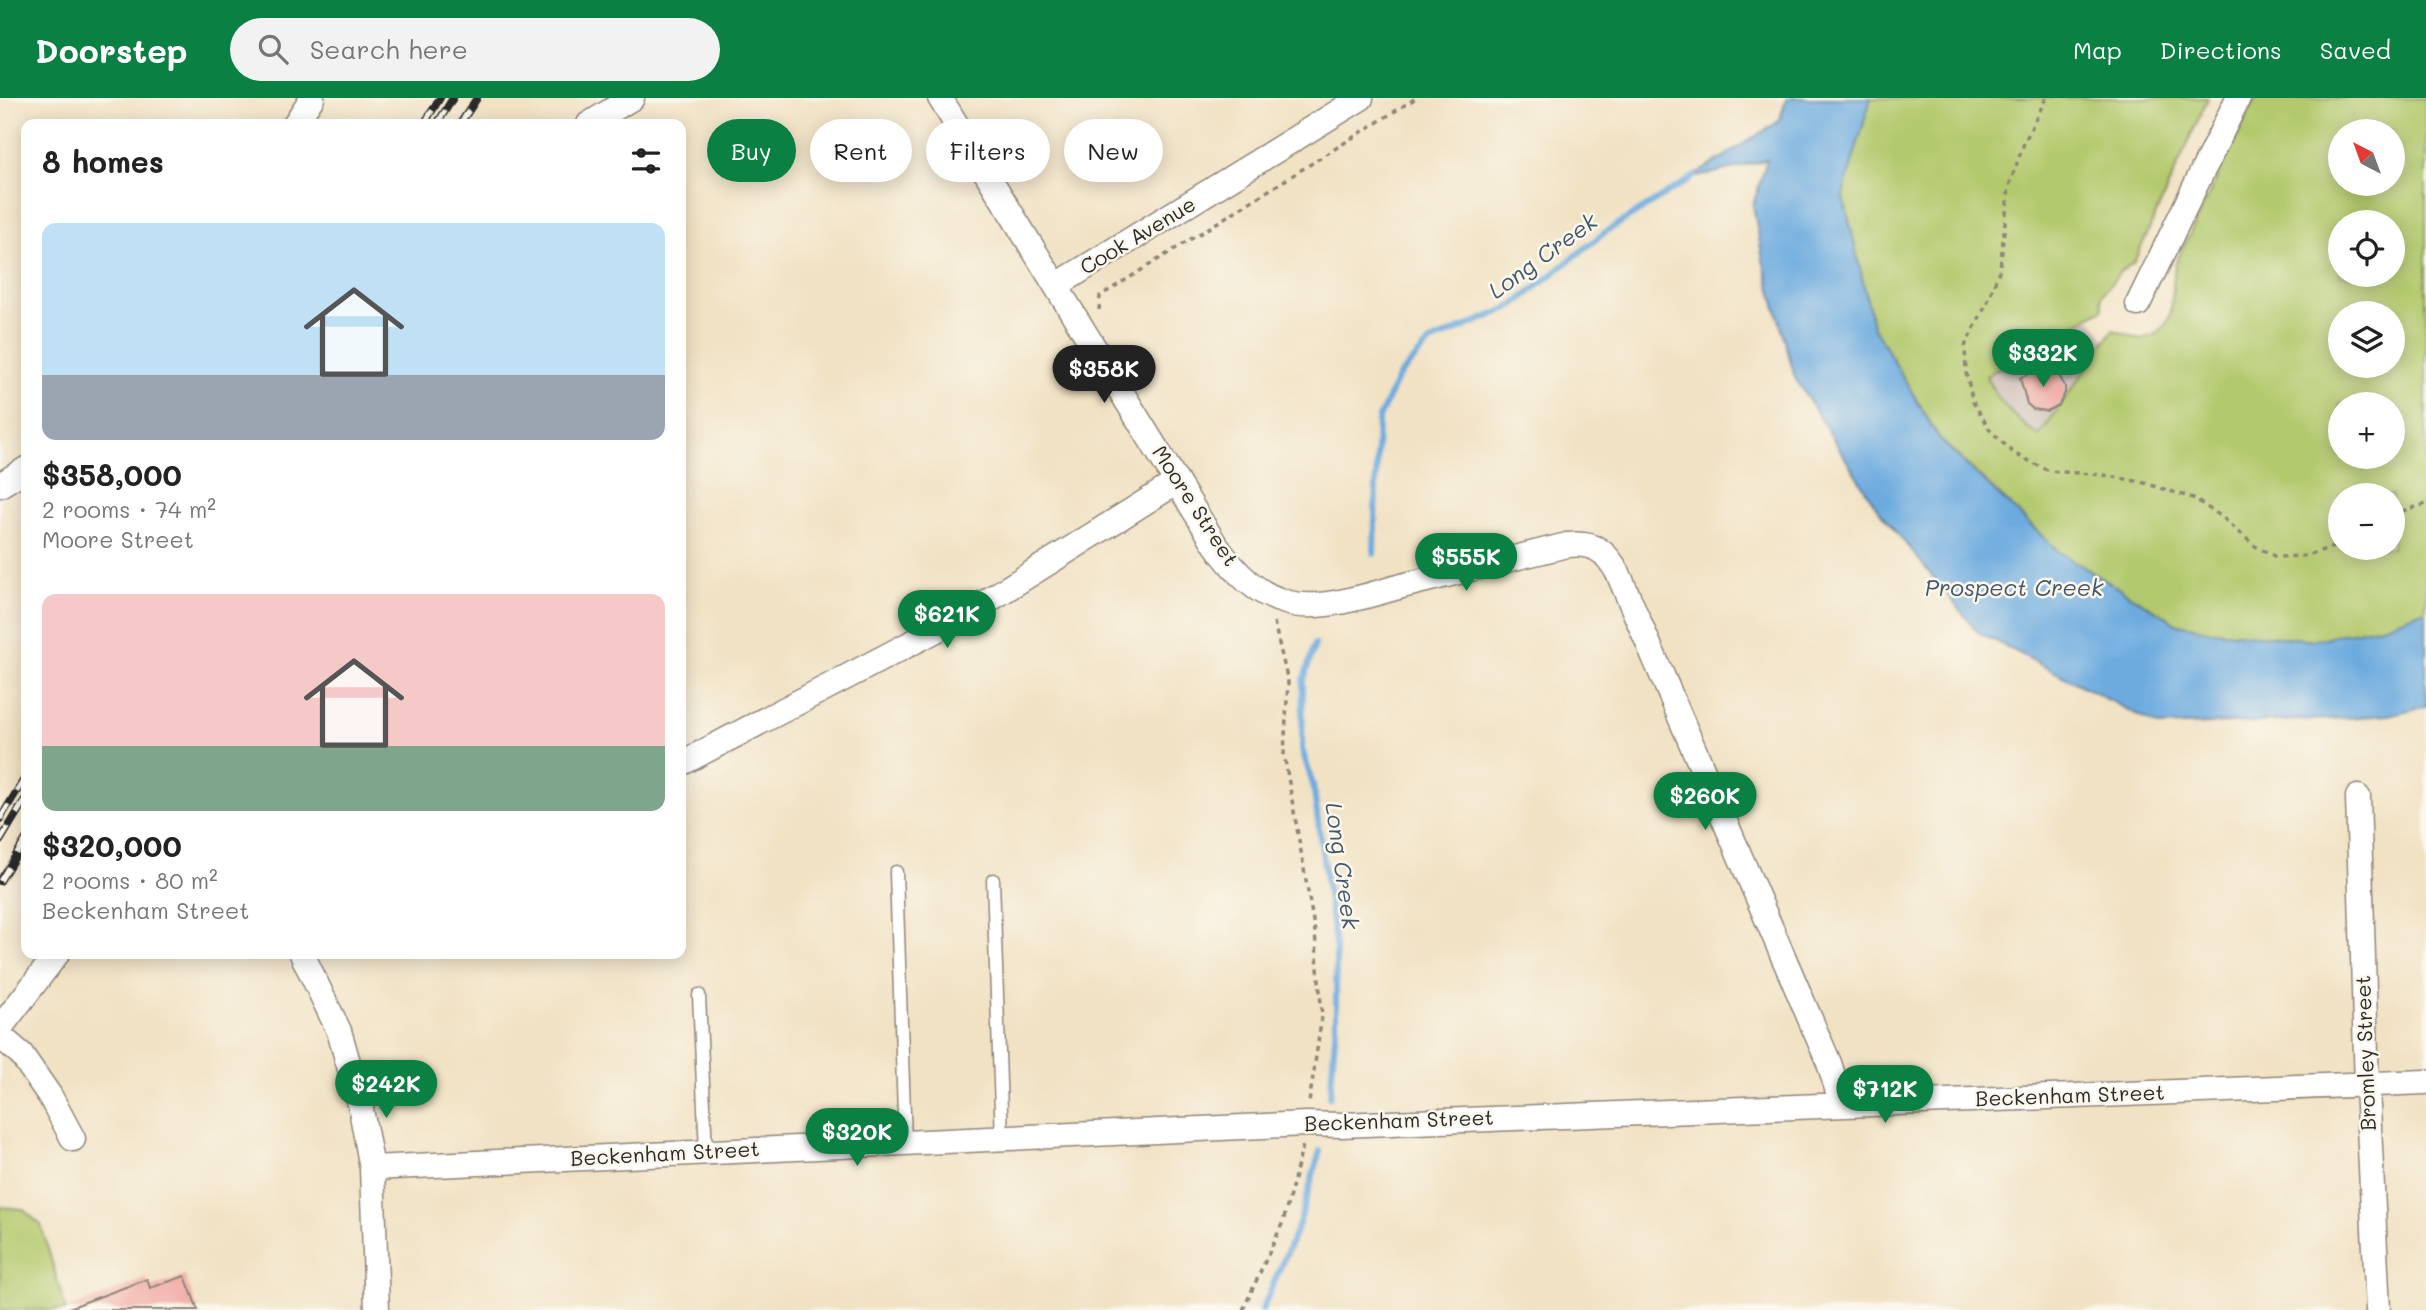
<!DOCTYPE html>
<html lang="en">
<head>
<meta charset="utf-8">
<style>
	:root { --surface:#fff; --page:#f2f2f2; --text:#222; --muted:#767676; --accent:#0b8043 }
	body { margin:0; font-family:Mali,sans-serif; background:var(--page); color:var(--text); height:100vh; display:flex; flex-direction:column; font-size:26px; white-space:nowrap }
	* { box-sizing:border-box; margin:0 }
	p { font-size:23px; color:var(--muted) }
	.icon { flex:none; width:38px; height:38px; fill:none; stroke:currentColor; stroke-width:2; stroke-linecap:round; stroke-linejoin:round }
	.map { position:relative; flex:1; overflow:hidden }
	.sheet { position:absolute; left:21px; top:21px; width:665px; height:840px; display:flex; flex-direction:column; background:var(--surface); border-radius:14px; box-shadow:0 4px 18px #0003 }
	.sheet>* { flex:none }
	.banner { position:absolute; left:707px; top:21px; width:665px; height:63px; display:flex; gap:14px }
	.needle { width:46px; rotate:319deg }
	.fabs { position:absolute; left:2328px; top:21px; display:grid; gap:14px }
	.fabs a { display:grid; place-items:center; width:77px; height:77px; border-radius:50%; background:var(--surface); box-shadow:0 4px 18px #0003; font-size:35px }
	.price { position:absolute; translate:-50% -60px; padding:0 16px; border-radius:24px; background:var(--accent); color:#fff; font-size:23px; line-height:46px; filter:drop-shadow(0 2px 4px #0008) }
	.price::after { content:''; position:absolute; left:50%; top:42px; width:21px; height:16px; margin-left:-10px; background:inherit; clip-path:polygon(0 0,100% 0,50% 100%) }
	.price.current { background:#222; color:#fff }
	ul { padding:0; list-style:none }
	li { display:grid; align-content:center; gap:14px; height:371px; padding:0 21px }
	li span { display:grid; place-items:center; height:217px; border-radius:14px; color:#555 }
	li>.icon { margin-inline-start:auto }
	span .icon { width:126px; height:126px; fill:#fffc; stroke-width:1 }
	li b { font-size:30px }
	h2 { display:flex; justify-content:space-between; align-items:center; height:84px; padding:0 21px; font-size:30px }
	.chip { padding:0 24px; border-radius:32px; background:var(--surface); box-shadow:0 4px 18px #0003; font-size:24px; line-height:63px }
	.chip.current { background:var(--accent); color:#fff }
	header { display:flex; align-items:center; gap:42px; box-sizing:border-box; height:98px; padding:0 35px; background:var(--accent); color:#fff }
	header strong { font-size:33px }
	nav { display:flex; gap:38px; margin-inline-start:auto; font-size:24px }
	.search { width:490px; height:63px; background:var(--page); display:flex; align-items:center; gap:18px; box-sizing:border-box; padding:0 24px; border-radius:38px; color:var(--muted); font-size:26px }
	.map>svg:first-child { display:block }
	.industrial { fill:#cfc0ba }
	.green { fill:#b3c96d; stroke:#6f7a4c; stroke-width:2; fill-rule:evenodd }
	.water { fill:#6dabdf; stroke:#4c6b85; stroke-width:2 }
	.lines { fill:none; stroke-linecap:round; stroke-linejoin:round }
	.stream { stroke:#6dabdf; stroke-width:6 }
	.building { fill:#efa8a2 }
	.lane-casing { stroke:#8e8678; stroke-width:15 }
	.street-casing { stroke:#8e8678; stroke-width:27 }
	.path { stroke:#8e8678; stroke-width:3.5; stroke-dasharray:5 5; stroke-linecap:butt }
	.lane { stroke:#fff; stroke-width:12 }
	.street { stroke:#fff; stroke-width:24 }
	.rail-casing { stroke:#2b2b2b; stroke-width:8 }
	.rail { stroke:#fbf7ec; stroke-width:5; stroke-dasharray:16; stroke-linecap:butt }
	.labels { text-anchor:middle; stroke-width:5; stroke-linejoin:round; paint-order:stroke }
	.street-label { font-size:21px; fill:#2b2b2b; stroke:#fbf7ec }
	.water-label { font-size:23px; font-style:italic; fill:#42586a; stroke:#fbf7ec }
</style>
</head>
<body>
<header>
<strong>Doorstep</strong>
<div class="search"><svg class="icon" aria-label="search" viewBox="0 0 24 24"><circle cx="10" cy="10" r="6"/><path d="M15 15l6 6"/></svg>Search here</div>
<nav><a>Map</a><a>Directions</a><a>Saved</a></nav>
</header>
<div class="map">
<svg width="2426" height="1212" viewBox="0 0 2426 1212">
	<rect width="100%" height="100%" fill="#fbf7ec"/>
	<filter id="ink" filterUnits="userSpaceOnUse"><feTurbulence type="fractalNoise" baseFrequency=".0143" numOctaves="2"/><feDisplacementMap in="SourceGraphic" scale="14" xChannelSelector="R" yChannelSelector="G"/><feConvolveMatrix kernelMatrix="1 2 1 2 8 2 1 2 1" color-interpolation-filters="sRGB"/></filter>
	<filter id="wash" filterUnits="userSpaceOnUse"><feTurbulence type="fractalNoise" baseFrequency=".00686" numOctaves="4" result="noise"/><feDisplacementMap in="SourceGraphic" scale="28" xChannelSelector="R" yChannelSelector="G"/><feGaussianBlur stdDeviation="1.57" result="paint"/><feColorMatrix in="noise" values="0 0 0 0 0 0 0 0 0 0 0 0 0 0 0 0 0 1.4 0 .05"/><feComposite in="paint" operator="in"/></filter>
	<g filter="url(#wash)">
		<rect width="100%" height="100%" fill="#f1e2c4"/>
		<!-- industrial -->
		<path class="industrial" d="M 2089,218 L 2106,243 L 2039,338 L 2013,320 L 1994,296 L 1986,278 Z"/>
		<!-- green -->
		<path class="green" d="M 1871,0 L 2208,0 L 2139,154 L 2133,165 L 2120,174 L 2101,198 L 2103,211 L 1986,278 C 1998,305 2015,321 2039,338 L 2113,232 L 2140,241 L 2153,238 L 2167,225 L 2171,214 L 2175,166 L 2256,0 L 2426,0 L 2426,512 L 2382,528 L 2314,542 L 2212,533 L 2178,526 L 2059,454 L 1940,341 L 1873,228 L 1843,96 ZM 2340,33 L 2392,33 L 2392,86 L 2340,86 ZM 2340,124 L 2392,124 L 2392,177 L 2340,177 ZM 2340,215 L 2392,215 L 2392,268 L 2340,268 ZM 2340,306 L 2392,306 L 2392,359 L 2340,359 ZM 2340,397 L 2392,397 L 2392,450 L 2340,450 Z
			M 0,1109 L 23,1111 L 41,1127 L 66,1212 L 0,1212 Z"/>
		<!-- water -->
		<path class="water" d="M 1787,0 L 1871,0 L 1843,96 L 1873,228 L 1940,342 L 2059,454 L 2178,526 L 2212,533 L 2314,542 L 2382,528 L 2426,512 L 2426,608 L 2388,617 L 2331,621 L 2159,628 L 1978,534 L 1878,412 L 1795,280 L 1763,162 L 1753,107 L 1767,62 L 1689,81 L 1779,23 Z"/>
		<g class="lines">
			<!-- stream -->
			<path class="stream" d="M 1374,456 L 1378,322 L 1398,279 L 1430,244 L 1513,208 L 1604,135 L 1695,78
				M 1315,546 L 1303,584 L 1302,651 L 1313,687 L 1336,853 L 1336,926 L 1330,999
				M 1262,1212 L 1299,1126 L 1320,1053"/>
		</g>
		<g id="blocks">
			<!-- building -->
			<path class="building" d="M 2038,271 L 2052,272 L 2058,276 L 2065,288 L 2065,295 L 2059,307 L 2047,313 L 2033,311 L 2027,306 L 2020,280 Z
				M 185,1178 L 198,1212 L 69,1212 L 69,1210 L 147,1181 L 150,1190 Z"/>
		</g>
	</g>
	<g filter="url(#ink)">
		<use href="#blocks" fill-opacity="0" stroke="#8e8678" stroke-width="2"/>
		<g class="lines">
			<!-- lane casing -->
			<g class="lane-casing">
				<path id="lane" d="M 896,774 L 905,1046
					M 993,782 L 1002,1042
					M 699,897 L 706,1054"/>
			</g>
			<!-- street casing -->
			<g class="street-casing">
				<path id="street" d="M 940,0 L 1215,446 C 1234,473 1256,497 1289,505 C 1324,514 1376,494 1410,486 C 1462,473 1515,460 1567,447 C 1594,444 1605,452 1618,475 L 1829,965 L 1842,1006
					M 295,26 L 312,0
					M 589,26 L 632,0
					M 1057,187 L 1361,0
					M 2138,206 L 2238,0
					M 0,387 L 26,371
					M 684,664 L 965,517 L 1177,384
					M 2358,699 L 2367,988 L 2378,1212
					M 302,856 L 339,933 L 360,1006 L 372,1070 L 377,1212
					M 0,930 L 57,856
					M 0,938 L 21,956 L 50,998 L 73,1041
					M 372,1070 L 1306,1026 L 1341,1027 L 2426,984"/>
			</g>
			<!-- path -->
			<path class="path" d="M 2046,0 L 2024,45 L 2009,88 L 2000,170 L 1988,203 L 1965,248 L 1966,275 L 1973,304 L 1990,332 L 2013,355 L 2049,373 L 2104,377 L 2141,384 L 2193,400 L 2222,419 L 2255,448 L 2276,459 L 2304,458 L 2340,447
				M 1099,212 L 1100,198 L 1416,0
				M 2392,416 L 2426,406
				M 1274,524 L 1288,584 L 1284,656 L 1315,834 L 1322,918 L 1309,1005
				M 1243,1212 L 1283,1124 L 1303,1047"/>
			<!-- lane -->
			<use href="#lane" class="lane"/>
			<!-- street -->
			<use href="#street" class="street"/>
			<!-- rail casing -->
			<g class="rail-casing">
				<path id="rail" d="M 424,26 L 440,0
					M 437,26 L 453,0
					M 460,26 L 477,0
					M 0,721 L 26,678
					M 0,743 L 26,700
					M 0,783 L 26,741"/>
			</g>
			<!-- rail -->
			<use href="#rail" class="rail"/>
		</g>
	</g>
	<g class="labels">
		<!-- street labels -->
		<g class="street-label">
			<text transform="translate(1138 138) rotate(-31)" y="7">Cook Avenue</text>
			<text transform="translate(1195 408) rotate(57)" y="7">Moore Street</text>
			<text transform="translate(2366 955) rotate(-92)" y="7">Bromley Street</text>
			<text transform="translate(2070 998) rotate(-2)" y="7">Beckenham Street</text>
			<text transform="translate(1399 1023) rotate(-2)" y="7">Beckenham Street</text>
			<text transform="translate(665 1056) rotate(-3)" y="7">Beckenham Street</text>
		</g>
		<!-- water labels -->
		<g class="water-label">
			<text transform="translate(1543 158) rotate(-36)" y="8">Long Creek</text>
			<text x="2014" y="498">Prospect Creek</text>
			<text transform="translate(1342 768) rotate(82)" y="8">Long Creek</text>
		</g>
	</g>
</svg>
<div class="fabs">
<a><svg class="needle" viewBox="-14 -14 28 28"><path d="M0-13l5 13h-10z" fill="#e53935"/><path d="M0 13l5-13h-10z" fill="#767676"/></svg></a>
<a><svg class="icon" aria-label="locate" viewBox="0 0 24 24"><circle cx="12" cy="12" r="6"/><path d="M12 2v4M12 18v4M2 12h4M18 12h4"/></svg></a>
<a><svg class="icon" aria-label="layers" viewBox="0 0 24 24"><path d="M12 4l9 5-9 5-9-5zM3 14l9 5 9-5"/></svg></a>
<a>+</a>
<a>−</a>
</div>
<b class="price" style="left:2043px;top:291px">$332K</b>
<b class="price current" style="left:1104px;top:307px">$358K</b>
<b class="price" style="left:1466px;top:495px">$555K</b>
<b class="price" style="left:947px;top:552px">$621K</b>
<b class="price" style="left:1705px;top:734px">$260K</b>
<b class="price" style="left:386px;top:1022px">$242K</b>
<b class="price" style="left:1885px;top:1027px">$712K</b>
<b class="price" style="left:857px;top:1070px">$320K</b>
<div class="banner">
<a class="chip current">Buy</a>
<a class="chip">Rent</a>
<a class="chip">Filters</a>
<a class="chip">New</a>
</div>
<section class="sheet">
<h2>8 homes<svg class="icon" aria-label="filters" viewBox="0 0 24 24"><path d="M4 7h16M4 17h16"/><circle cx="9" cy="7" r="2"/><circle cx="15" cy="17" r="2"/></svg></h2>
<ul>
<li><span style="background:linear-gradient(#bfe0f5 70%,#9aa5b1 0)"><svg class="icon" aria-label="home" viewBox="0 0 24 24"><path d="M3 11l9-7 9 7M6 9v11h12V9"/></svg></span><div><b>$358,000</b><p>2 rooms · 74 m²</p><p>Moore Street</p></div></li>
<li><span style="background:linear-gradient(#f6c9c9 70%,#7fa58c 0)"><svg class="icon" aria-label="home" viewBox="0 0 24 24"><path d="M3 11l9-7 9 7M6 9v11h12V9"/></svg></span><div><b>$320,000</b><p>2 rooms · 80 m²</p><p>Beckenham Street</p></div></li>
</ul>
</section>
</div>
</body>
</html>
